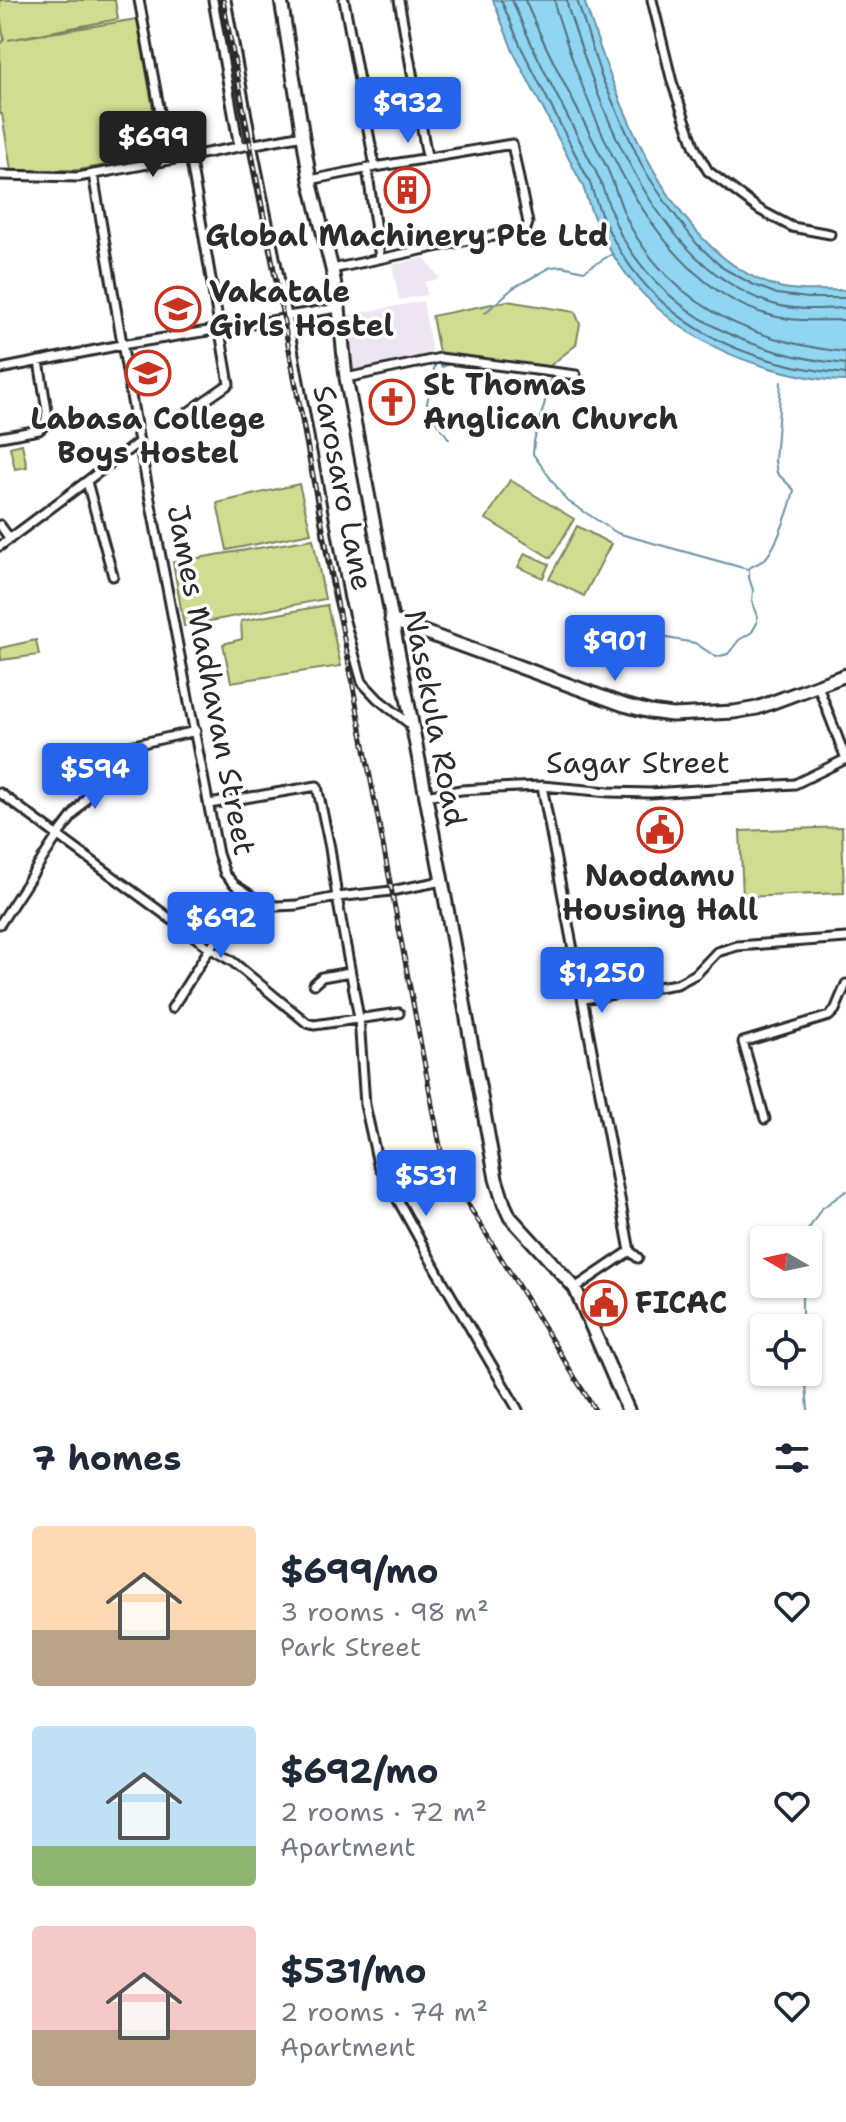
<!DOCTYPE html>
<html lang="en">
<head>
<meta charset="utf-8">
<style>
	:root { --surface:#fff; --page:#f6f6f7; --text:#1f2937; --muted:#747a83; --accent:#2563eb }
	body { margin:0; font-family:"Shantell Sans",sans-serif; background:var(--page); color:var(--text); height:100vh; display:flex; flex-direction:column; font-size:30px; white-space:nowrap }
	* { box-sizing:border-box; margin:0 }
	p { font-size:26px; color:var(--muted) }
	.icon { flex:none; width:44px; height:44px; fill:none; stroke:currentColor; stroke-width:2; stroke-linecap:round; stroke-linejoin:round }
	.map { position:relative; height:1410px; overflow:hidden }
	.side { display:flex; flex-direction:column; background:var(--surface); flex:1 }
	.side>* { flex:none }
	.needle { width:52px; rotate:279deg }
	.controls { position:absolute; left:750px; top:1226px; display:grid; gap:16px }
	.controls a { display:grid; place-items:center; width:72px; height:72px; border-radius:8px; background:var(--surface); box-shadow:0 2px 6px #0004; font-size:40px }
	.price { position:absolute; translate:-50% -68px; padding:0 18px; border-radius:8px; background:var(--accent); color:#fff; font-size:26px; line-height:52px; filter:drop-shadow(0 2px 4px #0008) }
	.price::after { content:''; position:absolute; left:50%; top:48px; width:24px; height:18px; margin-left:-12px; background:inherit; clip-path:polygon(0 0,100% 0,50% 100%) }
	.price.selected { background:#222; color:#fff }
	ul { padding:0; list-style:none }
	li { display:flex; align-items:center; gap:24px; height:200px; padding:0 32px }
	li span { display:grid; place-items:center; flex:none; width:224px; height:160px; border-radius:8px; color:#555 }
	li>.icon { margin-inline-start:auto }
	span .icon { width:96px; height:96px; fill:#fffc; stroke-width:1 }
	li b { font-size:34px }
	h2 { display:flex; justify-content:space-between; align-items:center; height:96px; padding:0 32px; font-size:34px }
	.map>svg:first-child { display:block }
	.built { fill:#eee5f2 }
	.green { fill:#d0dd91; stroke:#7e845e; stroke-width:2 }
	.water { fill:#90d5f2; stroke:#6891a2; stroke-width:2 }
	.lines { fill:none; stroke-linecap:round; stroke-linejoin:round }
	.shore { stroke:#536f7b; stroke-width:2 }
	.stream { stroke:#6891a2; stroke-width:2 }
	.street-casing { stroke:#2b2b2b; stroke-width:13 }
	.secondary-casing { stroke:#2b2b2b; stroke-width:17 }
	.street { stroke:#fff; stroke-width:7 }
	.secondary { stroke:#fff; stroke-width:11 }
	.rail-casing { stroke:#2b2b2b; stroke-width:5 }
	.rail { stroke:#fff; stroke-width:2; stroke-dasharray:6; stroke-linecap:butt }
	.labels { text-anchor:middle; stroke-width:7; stroke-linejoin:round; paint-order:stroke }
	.poi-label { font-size:30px; font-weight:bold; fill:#2b2b2b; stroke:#fff }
	.street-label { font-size:30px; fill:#2b2b2b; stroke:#fff }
</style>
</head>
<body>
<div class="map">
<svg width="846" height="1410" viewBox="0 0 846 1410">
	<rect width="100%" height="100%" fill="#fff"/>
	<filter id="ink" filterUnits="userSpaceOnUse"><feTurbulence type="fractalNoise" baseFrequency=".0125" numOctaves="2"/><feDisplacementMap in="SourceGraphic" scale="16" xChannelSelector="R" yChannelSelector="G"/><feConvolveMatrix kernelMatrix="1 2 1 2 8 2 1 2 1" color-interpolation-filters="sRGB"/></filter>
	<g filter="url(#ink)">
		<!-- built -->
		<path class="built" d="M 425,258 L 440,279 L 425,282 L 427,295 L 399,300 L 392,265 Z
			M 423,301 L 433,359 L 353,373 L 343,316 Z"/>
		<!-- green -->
		<path class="green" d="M 0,0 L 115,0 L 118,19 L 8,40 L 137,19 L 161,155 L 78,170 L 11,170 L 2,114 L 0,114 L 0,44 L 4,40 L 0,16 Z
			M 507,301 L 575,312 L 580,324 L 576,345 L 542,372 L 440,358 L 432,316 Z
			M 22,444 L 27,467 L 15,469 L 10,447 Z
			M 510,480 L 574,519 L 551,558 L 486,519 Z
			M 299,484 L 311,533 L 227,550 L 217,503 Z
			M 577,526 L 611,544 L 584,596 L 549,579 Z
			M 313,539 L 325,599 L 184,626 L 173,562 Z
			M 525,553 L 549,564 L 543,578 L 518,567 Z
			M 327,605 L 341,666 L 231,682 L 223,644 L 242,639 L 241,621 Z
			M 36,640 L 39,655 L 1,660 L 0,648 Z
			M 842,827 L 844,893 L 743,897 L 740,831 Z"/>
		<!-- water -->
		<path class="water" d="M 493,0 L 584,0 C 615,96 671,257 779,287 C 800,292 824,290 846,290 L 846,381 C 825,381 805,377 785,372 C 686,349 611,286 583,186 L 513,51 Z"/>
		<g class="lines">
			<!-- shore -->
			<path class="shore" d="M 501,0 L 521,47 L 590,183 C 628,308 722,362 846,374
				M 512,0 C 536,58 566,113 595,170 C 606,191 610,215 622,237 C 671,320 754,355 846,364
				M 525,0 C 548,56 578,109 605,164 C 616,185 620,210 633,231 C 679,310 758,343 846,352
				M 555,0 L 556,10 C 589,115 653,287 773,316 C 797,322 822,320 846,320
				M 567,0 L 568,8 C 602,114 656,267 773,304 C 796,311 823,309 846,308
				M 577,0 L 601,76 L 643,168 L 666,203 L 697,244 L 723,268 L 752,284 L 777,294 L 808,298 L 846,298"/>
			<!-- stream -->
			<path class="stream" d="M 485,313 L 513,288 L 551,267 L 562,266 L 584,271 L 612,254
				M 461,364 L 539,376 L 550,375 L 551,380 L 534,441 L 533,454 L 566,500 L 617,533 L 747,569 C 752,566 760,563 765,559 C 777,546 790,508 794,490 L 777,473 L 775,461 L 781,382
				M 449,439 L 435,420 L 427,403 L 435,365 L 438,361 L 442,367 L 451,363
				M 650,635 L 695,643 L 716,657 L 728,654 L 739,640 L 752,632 L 757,623 L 757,617 L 752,602 L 753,590 L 749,578 L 749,569
				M 802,1240 L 821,1209 L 846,1191
				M 802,1284 L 802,1328
				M 805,1372 L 808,1410"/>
			<!-- street casing -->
			<g class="street-casing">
				<path id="street" d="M 139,0 L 169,160
					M 213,0 L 239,147
					M 226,0 L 252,144 L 287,316 L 339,600 L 362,682 L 378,699 L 411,725
					M 344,0 L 375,167
					M 399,0 L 427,157
					M 652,0 L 672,82 L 695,148 L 708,171 L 760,210 L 792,227 L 830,234
					M 367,168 L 380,258
					M 93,174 L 139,442 L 218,854 L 225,874 L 235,885 L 261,902 L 277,906 L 297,905 L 337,897 L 391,891 L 442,881
					M 0,175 L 78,177 L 303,135
					M 310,180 L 375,167 L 512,144 L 528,223 L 525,232 L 473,239 L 332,269
					M 0,369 L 121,345 L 283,319 L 287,316 L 339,308
					M 346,378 L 440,358 L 576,375
					M 177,420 L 229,384 L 190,156
					M 0,437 L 39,430 L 45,425 L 47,411 L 39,361
					M 87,482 L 113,576
					M 0,525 L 10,539
					M 0,546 L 139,442
					M 818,686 L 846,759
					M 542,786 L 630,1251 L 638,1258
					M 0,793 L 210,948 L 233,962 L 307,1023 L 314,1025 L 399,1013
					M 425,796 L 461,790 L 496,788 L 542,786 L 609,792 L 650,793 L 795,784 L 846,759
					M 209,804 L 317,786 L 330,848 L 337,897 L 359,1018 L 365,1105 L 378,1164 L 438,1273 L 518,1410
					M 0,924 L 58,835 L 125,747 L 196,731
					M 314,984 L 322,977 L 350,972
					M 583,999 L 677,984 L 696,974 L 717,952 L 737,946 L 846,938
					M 172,1008 L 210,948 L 249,897
					M 765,1119 L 743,1042 L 829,1016 L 835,1010 L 846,984
					M 575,1288 L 630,1251"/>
			</g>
			<!-- secondary casing -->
			<g class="secondary-casing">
				<path id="secondary" d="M 281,0 L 310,180 L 332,269 L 339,308 L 346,378 L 442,881 L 496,1179 L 504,1204 L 510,1217 L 575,1288 L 628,1410
					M 391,620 L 624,705 L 650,712 L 672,715 L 734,712 L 757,708 L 846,675"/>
			</g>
			<!-- street -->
			<use href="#street" class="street"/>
			<!-- secondary -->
			<use href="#secondary" class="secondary"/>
			<!-- rail casing -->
			<g class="rail-casing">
				<path id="rail" d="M 223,0 L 441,1151 L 451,1177 L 595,1410"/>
			</g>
			<!-- rail -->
			<use href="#rail" class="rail"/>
		</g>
	</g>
	<!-- icons -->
	<defs>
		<g id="building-ring" transform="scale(2.3)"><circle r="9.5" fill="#fff" stroke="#c8321e" stroke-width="1.5"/><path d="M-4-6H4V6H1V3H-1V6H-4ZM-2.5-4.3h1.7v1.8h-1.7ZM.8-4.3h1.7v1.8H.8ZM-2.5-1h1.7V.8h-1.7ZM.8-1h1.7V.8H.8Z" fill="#c8321e"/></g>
		<g id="university-ring" transform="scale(2.3)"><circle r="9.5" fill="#fff" stroke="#c8321e" stroke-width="1.5"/><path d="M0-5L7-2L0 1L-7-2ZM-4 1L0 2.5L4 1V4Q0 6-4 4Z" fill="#c8321e"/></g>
		<g id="church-ring" transform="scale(2.3)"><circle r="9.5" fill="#fff" stroke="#c8321e" stroke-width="1.5"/><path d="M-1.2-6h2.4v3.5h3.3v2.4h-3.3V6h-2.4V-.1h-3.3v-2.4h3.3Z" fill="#c8321e"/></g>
		<g id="civic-ring" transform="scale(2.3)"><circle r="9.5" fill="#fff" stroke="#c8321e" stroke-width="1.5"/><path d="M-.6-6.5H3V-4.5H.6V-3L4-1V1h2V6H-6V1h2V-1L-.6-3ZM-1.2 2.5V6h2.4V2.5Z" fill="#c8321e"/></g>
	</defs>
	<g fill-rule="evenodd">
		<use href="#building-ring" x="407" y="190"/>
		<use href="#university-ring" x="178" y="309"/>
		<use href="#university-ring" x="148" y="373"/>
		<use href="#church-ring" x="392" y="402"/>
		<use href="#civic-ring" x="660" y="830"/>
		<use href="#civic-ring" x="604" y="1303"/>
	</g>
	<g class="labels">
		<!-- poi labels -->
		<g class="poi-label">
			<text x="407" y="246">Global Machinery Pte Ltd</text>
			<text x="209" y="302" text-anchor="start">Vakatale<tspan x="209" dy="34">Girls Hostel</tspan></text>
			<text x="423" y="395" text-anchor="start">St Thomas<tspan x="423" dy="34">Anglican Church</tspan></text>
			<text x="148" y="429">Labasa College<tspan x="148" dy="34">Boys Hostel</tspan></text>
			<text x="660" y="886">Naodamu<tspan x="660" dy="34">Housing Hall</tspan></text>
			<text x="635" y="1313" text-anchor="start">FICAC</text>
		</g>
		<!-- street labels -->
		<g class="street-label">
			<text transform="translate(343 488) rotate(79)" y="10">Sarosaro Lane</text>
			<text transform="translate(211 680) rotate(79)" y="10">James Madhavan Street</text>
			<text transform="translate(435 718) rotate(79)" y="10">Nasekula Road</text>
			<text x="638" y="773">Sagar Street</text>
		</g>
	</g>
</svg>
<div class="controls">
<a><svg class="needle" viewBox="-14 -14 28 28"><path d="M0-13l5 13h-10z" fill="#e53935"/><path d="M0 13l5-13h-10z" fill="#747a83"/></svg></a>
<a><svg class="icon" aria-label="locate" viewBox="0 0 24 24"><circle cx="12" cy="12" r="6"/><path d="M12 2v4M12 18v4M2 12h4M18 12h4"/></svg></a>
</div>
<b class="price" style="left:408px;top:145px">$932</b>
<b class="price selected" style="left:153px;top:179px">$699</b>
<b class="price" style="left:615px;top:683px">$901</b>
<b class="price" style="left:95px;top:811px">$594</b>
<b class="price" style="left:221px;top:960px">$692</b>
<b class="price" style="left:602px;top:1015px">$1,250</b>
<b class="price" style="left:426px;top:1218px">$531</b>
</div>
<section class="side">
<h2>7 homes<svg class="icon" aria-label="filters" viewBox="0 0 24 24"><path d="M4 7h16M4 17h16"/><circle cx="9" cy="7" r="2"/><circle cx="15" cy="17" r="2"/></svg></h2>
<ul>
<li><span style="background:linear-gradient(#ffd9b3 65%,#b9a48a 0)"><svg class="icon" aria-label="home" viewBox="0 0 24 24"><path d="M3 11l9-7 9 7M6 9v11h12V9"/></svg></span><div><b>$699/mo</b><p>3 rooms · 98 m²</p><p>Park Street</p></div><svg class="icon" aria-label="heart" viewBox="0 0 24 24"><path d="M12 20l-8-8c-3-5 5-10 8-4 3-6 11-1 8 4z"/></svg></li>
<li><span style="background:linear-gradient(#bfe0f5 75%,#8fb573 0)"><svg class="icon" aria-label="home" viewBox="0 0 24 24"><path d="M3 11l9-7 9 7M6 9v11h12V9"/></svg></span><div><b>$692/mo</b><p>2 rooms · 72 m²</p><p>Apartment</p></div><svg class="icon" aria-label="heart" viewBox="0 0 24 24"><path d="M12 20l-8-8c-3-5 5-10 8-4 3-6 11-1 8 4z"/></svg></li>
<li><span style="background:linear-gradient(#f6c9c9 65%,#b9a48a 0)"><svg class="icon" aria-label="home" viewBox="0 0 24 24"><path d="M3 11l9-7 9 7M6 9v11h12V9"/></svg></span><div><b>$531/mo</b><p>2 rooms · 74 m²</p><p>Apartment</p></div><svg class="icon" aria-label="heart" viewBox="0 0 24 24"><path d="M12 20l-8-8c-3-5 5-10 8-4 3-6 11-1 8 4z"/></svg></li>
</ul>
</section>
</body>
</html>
